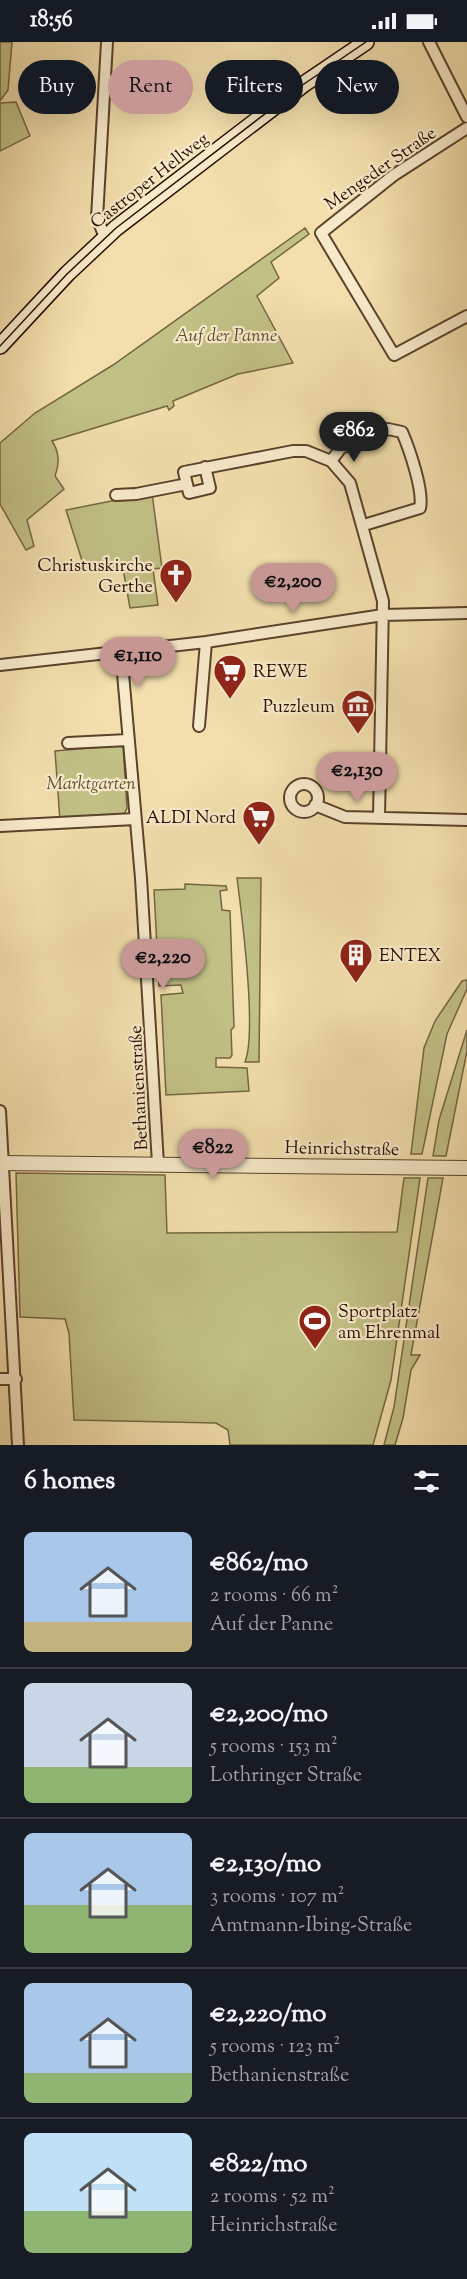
<!DOCTYPE html>
<html lang="en">
<head>
<meta charset="utf-8">
<style>
	:root { --surface:#171b24; --page:#242831; --text:#f1f3f6; --muted:#9ea1a6; --line:#363941; --accent:#c59692 }
	body { margin:0; font-family:"Sorts Mill Goudy",serif; background:var(--page); color:var(--text); height:100vh; display:flex; flex-direction:column; font-size:22px; white-space:nowrap }
	* { box-sizing:border-box; margin:0 }
	p { font-size:20px; color:var(--muted) }
	.icon { flex:none; width:33px; height:33px; fill:none; stroke:currentColor; stroke-width:2; stroke-linecap:round; stroke-linejoin:round }
	.map { position:relative; height:1403px; overflow:hidden }
	.drawer { display:flex; flex-direction:column; background:var(--surface); flex:1 }
	.drawer>* { flex:none }
	.hud { position:absolute; left:18px; top:18px; width:432px; height:54px; display:flex; gap:12px }
	.price { position:absolute; translate:-50% -51px; padding:0 14px; border-radius:21px; background:var(--accent); color:#111; font-size:20px; line-height:39px; filter:drop-shadow(0 2px 3px #0008) }
	.price::after { content:''; position:absolute; left:50%; top:36px; width:18px; height:14px; margin-left:-9px; background:inherit; clip-path:polygon(0 0,100% 0,50% 100%) }
	.price.on { background:#222; color:#fff }
	ul { padding:0; list-style:none }
	li { display:flex; align-items:center; gap:18px; height:150px; padding:0 24px }
	li+li { border-top:2px solid var(--line) }
	li span { display:grid; place-items:center; flex:none; width:168px; height:120px; border-radius:9px; color:#555 }
	li>.icon { margin-inline-start:auto }
	span .icon { width:72px; height:72px; fill:#fffc; stroke-width:1 }
	li b { font-size:26px }
	h2 { display:flex; justify-content:space-between; align-items:center; height:72px; padding:0 24px; font-size:26px }
	.pill { padding:0 21px; border-radius:27px; background:var(--surface); box-shadow:0 6px 24px #0002; font-size:21px; line-height:54px }
	.pill.on { background:var(--accent); color:#111 }
	.status { display:flex; justify-content:space-between; align-items:center; height:42px; padding:0 30px; background:var(--surface); direction:ltr }
	.status svg { height:16px; fill:currentColor }
	.map>svg:first-child { display:block }
	.green { fill:#c1c085; stroke:#756642; stroke-width:1.5 }
	.lines { fill:none; stroke-linecap:round; stroke-linejoin:round }
	.minor-casing { stroke:#5b422b; stroke-width:14 }
	.tertiary-casing { stroke:#5b422b; stroke-width:16 }
	.secondary-casing { stroke:#290d00; stroke-width:18 }
	.minor { stroke:#f7eaca; stroke-width:10 }
	.tertiary { stroke:#f7eaca; stroke-width:14 }
	.secondary { stroke:#f7eaca; stroke-width:15 }
	.tram { stroke:#290d00; stroke-width:1.5 }
	.labels { text-anchor:middle; stroke-width:4.5; stroke-linejoin:round; paint-order:stroke }
	.street-label { font-size:18px; fill:#290d00; stroke:#f7eaca }
	.park-label { font-size:18px; font-style:italic; fill:#5e4c2f; stroke:#f7eaca }
	.poi-label { font-size:18px; fill:#290d00; stroke:#f7eaca; text-anchor:end }
</style>
</head>
<body>
<div class="status"><b>18:56</b><svg viewBox="0 0 49 12"><path d="M0 12V9h3v3zM5 12V6h3v6zM10 12V3h3v9zM15 12V0h3v12zM26 1h20v11H26zM47 4h2v5h-2z"/></svg></div>
<div class="map">
<svg width="467" height="1403" viewBox="0 0 467 1403">
	<rect width="100%" height="100%" fill="#f2dfad"/>
	<filter id="stains"><feTurbulence type="fractalNoise" baseFrequency=".00333" numOctaves="4"/><feColorMatrix values="0 0 0 0 .2 0 0 0 0 .09 0 0 0 0 .02 0 0 0 .5 -.17"/></filter>
	<radialGradient id="worn" r=".72"><stop offset=".6" stop-color="#630" stop-opacity="0"/><stop offset="1" stop-color="#630" stop-opacity=".3"/></radialGradient>
	<!-- green -->
	<path class="green" d="M 0,0 L 12,0 L 8,48 L 0,59 Z
		M 16,60 L 30,94 L 0,109 L 0,61 Z
		M 305,186 L 309,192 L 271,220 L 279,236 L 257,254 L 293,321 L 238,332 L 173,359 L 174,364 L 169,368 L 167,364 L 52,399 C 59,409 60,422 55,434 L 64,447 L 27,478 L 34,504 L 26,508 L 0,462 L 0,401 L 35,371 L 113,323 Z
		M 152,451 L 162,526 L 153,527 L 158,563 L 130,566 L 123,527 L 85,528 L 66,468 Z
		M 123,703 L 127,766 L 123,775 L 60,779 L 55,709 Z
		M 237,836 L 261,836 L 259,1020 L 245,1020 C 257,989 242,874 237,836 Z
		M 185,842 L 226,844 L 227,848 L 220,849 L 222,868 L 230,869 L 234,985 L 231,988 L 232,1013 L 230,1016 L 216,1016 L 216,1025 L 247,1026 L 249,1049 L 166,1053 L 161,953 L 183,951 L 181,943 L 159,944 L 154,848 L 185,847 Z
		M 467,938 L 467,947 L 447,992 L 422,1112 L 411,1112 L 424,1006 L 435,979 L 462,939 Z
		M 467,988 L 467,1009 L 446,1114 L 433,1114 L 439,1078 Z
		M 16,1131 L 165,1133 L 167,1191 L 397,1190 L 404,1136 L 420,1136 L 391,1338 L 373,1403 L 230,1403 L 228,1388 L 216,1381 L 74,1378 L 69,1291 L 65,1277 L 20,1275 Z
		M 428,1136 L 443,1136 L 411,1313 L 420,1313 L 411,1328 L 403,1376 L 395,1403 L 384,1403 L 394,1365 Z"/>
	<g class="lines">
		<!-- minor casing -->
		<g class="minor-casing">
			<path id="minor" d="M 429,0 L 467,75
				M 467,86 L 394,133 L 321,191 L 394,313 L 467,274
				M 105,195 L 97,176 L 107,0
				M 331,419 L 341,406 L 388,387 L 402,390 C 409,406 424,449 420,466 L 364,483
				M 205,425 L 210,446 L 189,451 L 184,430 L 293,409 L 306,409 L 331,419 L 350,441 L 383,559 L 379,776
				M 116,453 L 136,452 L 187,442
				M 121,609 L 141,836 L 158,1122
				M 0,623 L 206,600 L 383,573 L 467,571
				M 199,684 L 206,600
				M 68,701 L 128,698
				M290 756a14 14 0 1 1 28 0a14 14 0 1 1-28 0Z
				M 315,763 L 345,775 L 467,778
				M 0,784 L 135,777
				M 0,1069 L 18,1403
				M 0,1337 L 16,1337"/>
		</g>
		<!-- tertiary casing -->
		<g class="tertiary-casing">
			<path id="tertiary" d="M 0,1121 L 467,1126"/>
		</g>
		<!-- secondary casing -->
		<g class="secondary-casing">
			<path id="secondary" d="M 0,304 L 67,232 L 116,186 L 304,42 L 366,0"/>
		</g>
		<!-- minor -->
		<use href="#minor" class="minor"/>
		<!-- tertiary -->
		<use href="#tertiary" class="tertiary"/>
		<!-- secondary -->
		<use href="#secondary" class="secondary"/>
		<!-- tram -->
		<path class="tram" d="M 0,304 L 67,232 L 116,186 L 304,42 L 366,0"/>
	</g>
	<!-- icons -->
	<defs>
		<g id="church-pin" transform="scale(1.725)"><path d="M0 17L-7.5 6A9.5 9.5 0 1 1 7.5 6Z" fill="#8f2418" stroke="#f7eaca"/><path d="M-1.2-6h2.4v3.5h3.3v2.4h-3.3V6h-2.4V-.1h-3.3v-2.4h3.3Z" fill="#fff"/></g>
		<g id="supermarket-pin" transform="scale(1.725)"><path d="M0 17L-7.5 6A9.5 9.5 0 1 1 7.5 6Z" fill="#8f2418" stroke="#f7eaca"/><path d="M-6-5.5h2.5l.6 2H6L4.5 2H-2.5L-4.4-4H-6ZM-1.5 3.2a1.3 1.3 0 1 0 .1 0ZM3 3.2a1.3 1.3 0 1 0 .1 0Z" fill="#fff"/></g>
		<g id="museum-pin" transform="scale(1.725)"><path d="M0 17L-7.5 6A9.5 9.5 0 1 1 7.5 6Z" fill="#8f2418" stroke="#f7eaca"/><path d="M0-6L6-3V-2H-6V-3ZM-5-1h2V3h-2ZM-1-1h2V3h-2ZM3-1h2V3H3ZM-6 4H6V6H-6Z" fill="#fff"/></g>
		<g id="building-pin" transform="scale(1.725)"><path d="M0 17L-7.5 6A9.5 9.5 0 1 1 7.5 6Z" fill="#8f2418" stroke="#f7eaca"/><path d="M-4-6H4V6H1V3H-1V6H-4ZM-2.5-4.3h1.7v1.8h-1.7ZM.8-4.3h1.7v1.8H.8ZM-2.5-1h1.7V.8h-1.7ZM.8-1h1.7V.8H.8Z" fill="#fff"/></g>
		<g id="stadium-pin" transform="scale(1.725)"><path d="M0 17L-7.5 6A9.5 9.5 0 1 1 7.5 6Z" fill="#8f2418" stroke="#f7eaca"/><path d="M0-5a6.5 5 0 1 0 0 10a6.5 5 0 1 0 0-10ZM-3.5-1.8h7v3.6h-7Z" fill="#fff"/></g>
	</defs>
	<g fill-rule="evenodd">
		<use href="#church-pin" x="176" y="533"/>
		<use href="#supermarket-pin" x="230" y="629"/>
		<use href="#museum-pin" x="358" y="664"/>
		<use href="#supermarket-pin" x="259" y="775"/>
		<use href="#building-pin" x="356" y="913"/>
		<use href="#stadium-pin" x="315" y="1279"/>
	</g>
	<g class="labels">
		<!-- street labels -->
		<g class="street-label">
			<text transform="translate(380 126) rotate(-35)" y="6">Mengeder Straße</text>
			<text transform="translate(149 138) rotate(-38)" y="6">Castroper Hellweg</text>
			<text transform="translate(138 1046) rotate(-93)" y="6">Bethanienstraße</text>
			<text transform="translate(342 1106) rotate(1)" y="6">Heinrichstraße</text>
		</g>
		<!-- park labels -->
		<g class="park-label">
			<text x="226" y="299">Auf der Panne</text>
			<text x="91" y="747">Marktgarten</text>
		</g>
		<!-- poi labels -->
		<g class="poi-label">
			<text x="153" y="529">Christuskirche<tspan x="153" dy="21">Gerthe</tspan></text>
			<text x="253" y="635" text-anchor="start">REWE</text>
			<text x="335" y="670">Puzzleum</text>
			<text x="236" y="781">ALDI Nord</text>
			<text x="379" y="919" text-anchor="start">ENTEX</text>
			<text x="338" y="1275" text-anchor="start">Sportplatz<tspan x="338" dy="21">am Ehrenmal</tspan></text>
		</g>
	</g>
	<rect width="100%" height="100%" filter="url(#stains)"/>
	<rect width="100%" height="100%" fill="url(#worn)"/>
</svg>
<b class="price on" style="left:354px;top:421px">€862</b>
<b class="price" style="left:293px;top:572px">€2,200</b>
<b class="price" style="left:138px;top:646px">€1,110</b>
<b class="price" style="left:357px;top:761px">€2,130</b>
<b class="price" style="left:163px;top:948px">€2,220</b>
<b class="price" style="left:213px;top:1138px">€822</b>
<div class="hud">
<a class="pill">Buy</a>
<a class="pill on">Rent</a>
<a class="pill">Filters</a>
<a class="pill">New</a>
</div>
</div>
<section class="drawer">
<h2>6 homes<svg class="icon" aria-label="filters" viewBox="0 0 24 24"><path d="M4 7h16M4 17h16"/><circle cx="9" cy="7" r="2"/><circle cx="15" cy="17" r="2"/></svg></h2>
<ul>
<li><span style="background:linear-gradient(#a9c7e8 75%,#c2b280 0)"><svg class="icon" aria-label="home" viewBox="0 0 24 24"><path d="M3 11l9-7 9 7M6 9v11h12V9"/></svg></span><div><b>€862/mo</b><p>2 rooms · 66 m²</p><p>Auf der Panne</p></div></li>
<li><span style="background:linear-gradient(#c9d6e8 70%,#8fb573 0)"><svg class="icon" aria-label="home" viewBox="0 0 24 24"><path d="M3 11l9-7 9 7M6 9v11h12V9"/></svg></span><div><b>€2,200/mo</b><p>5 rooms · 153 m²</p><p>Lothringer Straße</p></div></li>
<li><span style="background:linear-gradient(#a9c7e8 60%,#8fb573 0)"><svg class="icon" aria-label="home" viewBox="0 0 24 24"><path d="M3 11l9-7 9 7M6 9v11h12V9"/></svg></span><div><b>€2,130/mo</b><p>3 rooms · 107 m²</p><p>Amtmann-Ibing-Straße</p></div></li>
<li><span style="background:linear-gradient(#a9c7e8 75%,#8fb573 0)"><svg class="icon" aria-label="home" viewBox="0 0 24 24"><path d="M3 11l9-7 9 7M6 9v11h12V9"/></svg></span><div><b>€2,220/mo</b><p>5 rooms · 123 m²</p><p>Bethanienstraße</p></div></li>
<li><span style="background:linear-gradient(#bfe0f5 65%,#8fb573 0)"><svg class="icon" aria-label="home" viewBox="0 0 24 24"><path d="M3 11l9-7 9 7M6 9v11h12V9"/></svg></span><div><b>€822/mo</b><p>2 rooms · 52 m²</p><p>Heinrichstraße</p></div></li>
</ul>
</section>
</body>
</html>
